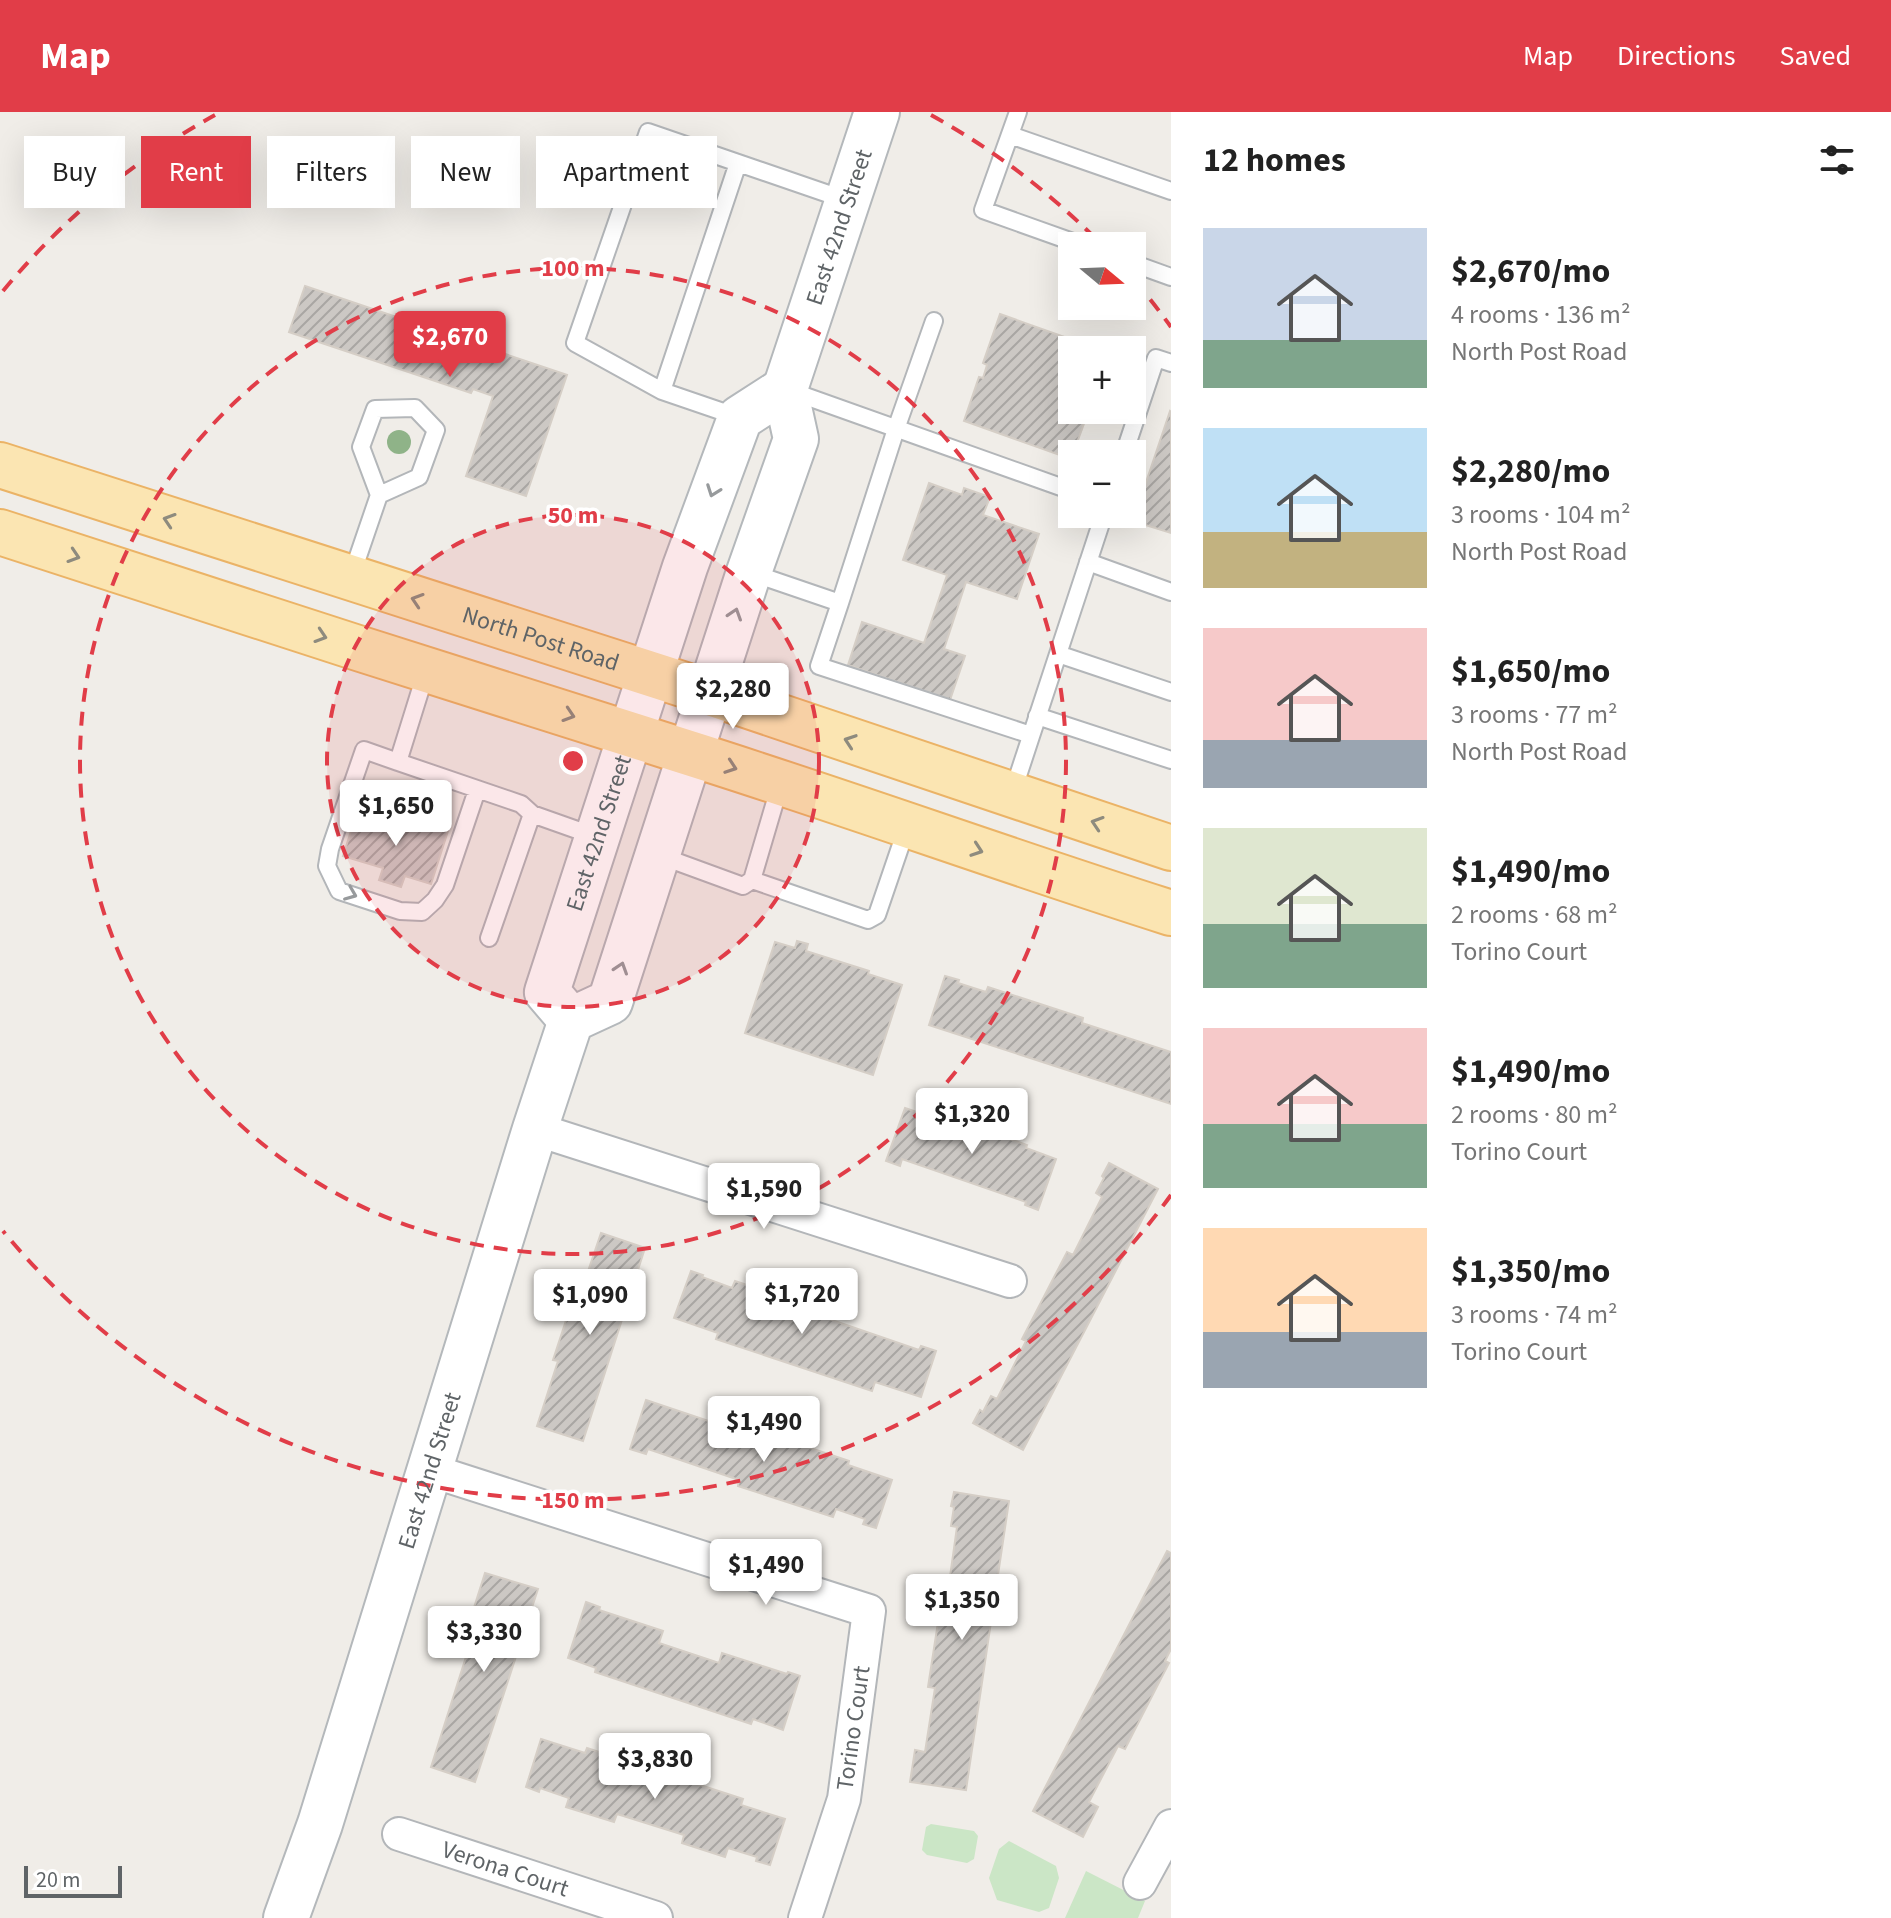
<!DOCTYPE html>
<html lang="en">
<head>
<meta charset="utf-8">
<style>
	:root { --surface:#fff; --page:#f2f2f2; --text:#222; --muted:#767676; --accent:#e13d48 }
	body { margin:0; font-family:"Source Sans 3",sans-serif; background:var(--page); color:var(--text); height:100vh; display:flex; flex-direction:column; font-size:30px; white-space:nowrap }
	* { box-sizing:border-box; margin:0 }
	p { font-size:26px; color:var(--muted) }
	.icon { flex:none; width:44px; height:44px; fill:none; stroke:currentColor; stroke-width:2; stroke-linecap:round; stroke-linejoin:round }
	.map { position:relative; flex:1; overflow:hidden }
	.panel { display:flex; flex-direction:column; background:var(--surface); width:720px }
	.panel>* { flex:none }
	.hud { position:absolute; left:24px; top:24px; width:760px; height:72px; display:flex; gap:16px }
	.needle { width:52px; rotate:109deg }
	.controls { position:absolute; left:1058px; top:120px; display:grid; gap:16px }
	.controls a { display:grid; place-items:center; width:88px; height:88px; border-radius:0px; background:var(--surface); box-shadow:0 8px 32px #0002; font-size:40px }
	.scale { position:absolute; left:24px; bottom:20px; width:98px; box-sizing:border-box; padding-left:8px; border:4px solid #5f6467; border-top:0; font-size:22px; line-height:28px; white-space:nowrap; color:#5f6467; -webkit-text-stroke:6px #fff; paint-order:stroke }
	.price { position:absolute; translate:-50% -68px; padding:0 18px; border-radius:8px; background:#fff; color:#222; font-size:26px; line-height:52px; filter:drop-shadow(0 2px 4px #0008) }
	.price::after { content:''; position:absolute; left:50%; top:48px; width:24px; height:18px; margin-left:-12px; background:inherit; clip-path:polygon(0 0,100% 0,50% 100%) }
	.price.selected { background:var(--accent); color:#fff }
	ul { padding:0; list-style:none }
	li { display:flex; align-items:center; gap:24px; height:200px; padding:0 32px }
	li span { display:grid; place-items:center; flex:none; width:224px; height:160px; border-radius:0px; color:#555 }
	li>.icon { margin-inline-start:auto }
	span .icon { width:96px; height:96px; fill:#fffc; stroke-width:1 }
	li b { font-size:34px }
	h2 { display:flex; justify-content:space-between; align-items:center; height:96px; padding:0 32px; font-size:34px }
	.pill { padding:0 28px; border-radius:0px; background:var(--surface); box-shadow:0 8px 32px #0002; font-size:28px; line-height:72px }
	.pill.selected { background:var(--accent); color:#fff }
	header { display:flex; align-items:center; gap:48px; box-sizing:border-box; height:112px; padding:0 40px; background:var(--accent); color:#fff }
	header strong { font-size:38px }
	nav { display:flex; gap:44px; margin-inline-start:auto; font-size:28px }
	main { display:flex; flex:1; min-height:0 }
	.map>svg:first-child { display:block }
	.green { fill:#cbe6c6 }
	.building { fill:url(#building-hatch); stroke:#d5cec6; stroke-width:2 }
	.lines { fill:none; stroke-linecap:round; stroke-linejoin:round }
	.lane-casing { stroke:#b3b6b9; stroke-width:20 }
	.street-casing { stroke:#b3b6b9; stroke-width:36 }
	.secondary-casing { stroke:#b4b8bb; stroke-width:48 }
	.primary-casing { stroke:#ebb366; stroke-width:48 }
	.lane { stroke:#fff; stroke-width:16 }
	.street { stroke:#fff; stroke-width:32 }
	.secondary { stroke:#fff; stroke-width:44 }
	.primary { stroke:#fbe5b2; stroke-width:44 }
	.tree { fill:#8fb388 }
	.oneway { stroke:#979a9c }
	.oneway2 { stroke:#8e8b7e }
	.ring { fill:none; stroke:#e13d48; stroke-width:4; stroke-dasharray:14 10 }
	.labels { text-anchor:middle; stroke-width:7; stroke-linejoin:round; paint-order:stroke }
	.street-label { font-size:24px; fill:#5f6467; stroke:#fff }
	.centre { fill:#e13d48; stroke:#fff; stroke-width:4 }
	.ring-label { font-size:24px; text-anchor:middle; font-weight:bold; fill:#e13d48; stroke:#fff; stroke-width:7; stroke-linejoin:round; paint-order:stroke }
</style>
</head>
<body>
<header>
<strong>Map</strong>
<nav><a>Map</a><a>Directions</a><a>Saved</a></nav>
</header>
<main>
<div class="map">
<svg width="1171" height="1806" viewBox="0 0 1171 1806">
	<defs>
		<pattern id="building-hatch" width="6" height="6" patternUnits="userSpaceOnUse" patternTransform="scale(2)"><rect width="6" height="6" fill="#ccc8c4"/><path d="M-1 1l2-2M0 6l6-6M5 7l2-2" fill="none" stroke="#a9a6a3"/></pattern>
	</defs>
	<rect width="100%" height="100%" fill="#f0ede8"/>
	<!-- green -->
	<path class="green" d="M 931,1712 L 974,1719 L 978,1724 L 974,1747 L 967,1751 L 927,1743 L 922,1738 L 926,1715 Z
		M 1009,1729 L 1056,1754 L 1059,1766 L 1049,1796 L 1039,1800 L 997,1788 L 989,1766 L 999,1737 Z
		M 1086,1759 L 1145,1789 L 1138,1806 L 1065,1806 Z"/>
	<!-- building -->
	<path class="building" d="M 305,174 L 567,263 L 526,384 L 466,364 L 493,284 L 473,277 L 471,281 L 289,220 Z
		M 1000,202 L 1101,238 L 1072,238 L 1072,298 L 1089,298 L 1071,347 L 964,309 L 979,265 L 983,266 L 987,253 L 983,251 Z
		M 1170,299 L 1171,300 L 1171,421 L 1133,409 Z
		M 929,371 L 962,383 L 964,376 L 990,385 L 983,403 L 1039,422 L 1017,487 L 966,470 L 944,537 L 965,544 L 950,588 L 848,553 L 862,510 L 924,531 L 947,463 L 903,448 Z
		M 358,697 L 420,717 L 422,711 L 448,719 L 431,772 L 405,764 L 401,775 L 379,768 L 383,756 L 343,744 Z
		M 797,829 L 808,832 L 806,839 L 869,859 L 868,862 L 902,873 L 873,963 L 745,921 L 775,830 L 795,836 Z
		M 945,864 L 959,868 L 958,871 L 986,880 L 988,875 L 1083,906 L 1082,911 L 1171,940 L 1171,992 L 929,913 Z
		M 905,996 L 934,1006 L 936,1001 L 1027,1033 L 1026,1036 L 1056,1047 L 1038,1098 L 1025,1093 L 1026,1090 L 902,1047 L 900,1054 L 886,1049 Z
		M 1109,1051 L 1158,1077 L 1023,1338 L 973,1311 L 980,1298 L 983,1300 L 991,1284 L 997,1287 L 1026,1229 L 1022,1227 L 1067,1140 L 1073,1143 L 1102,1085 L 1096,1081 L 1104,1066 L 1102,1064 Z
		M 601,1121 L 645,1136 L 583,1329 L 537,1314 L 558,1249 L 553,1248 L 574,1184 L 579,1186 Z
		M 691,1159 L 703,1163 L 702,1165 L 732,1176 L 735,1169 L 828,1200 L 826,1206 L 919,1238 L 921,1234 L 936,1239 L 921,1285 L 875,1270 L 872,1279 L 716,1227 L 718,1221 L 674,1206 Z
		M 646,1288 L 756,1325 L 757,1318 L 849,1349 L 848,1353 L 892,1368 L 876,1416 L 863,1412 L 865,1407 L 836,1397 L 833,1405 L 738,1374 L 739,1368 L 648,1337 L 646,1342 L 630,1337 Z
		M 954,1380 L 1009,1389 L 966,1678 L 910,1670 L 915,1638 L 925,1640 L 935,1576 L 928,1575 L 943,1478 L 948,1479 L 957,1415 L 951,1414 L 954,1395 L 951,1394 Z
		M 1167,1439 L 1171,1441 L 1171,1537 L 1165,1549 L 1169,1551 L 1125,1637 L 1118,1634 L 1089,1690 L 1098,1695 L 1083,1725 L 1033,1699 Z
		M 485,1461 L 538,1477 L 475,1670 L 431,1655 L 471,1529 L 464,1527 Z
		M 586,1490 L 600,1495 L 599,1498 L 663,1519 L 659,1531 L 719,1551 L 722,1541 L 787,1562 L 788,1560 L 800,1564 L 783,1618 L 753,1607 L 751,1612 L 595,1560 L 596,1556 L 568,1546 Z
		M 541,1627 L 585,1641 L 587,1636 L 743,1687 L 741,1693 L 785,1707 L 770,1753 L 756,1749 L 757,1745 L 728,1736 L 725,1745 L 682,1731 L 684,1723 L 617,1702 L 614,1710 L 566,1695 L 569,1686 L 540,1676 L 539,1680 L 526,1675 Z"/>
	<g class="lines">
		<!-- lane casing -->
		<g class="lane-casing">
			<path id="lane" d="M 1018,0 L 983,98 L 1084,134
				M 1010,23 L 1171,79
				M 1132,151 L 1171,165
				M 662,279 L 738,51
				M 791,279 L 1072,379
				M 738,305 L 662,279 L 575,231 L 648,20 L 846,88
				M 1124,342 L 1156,246 L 1171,251
				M 1088,450 L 1171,480
				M 752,461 L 840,491 L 819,554 L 1031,623
				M 351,465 L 379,383 L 419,365 L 436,318 L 415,296 L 375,297 L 361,335 L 379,383
				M 840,491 L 896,317 L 934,209
				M 1058,542 L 1171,580
				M 426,560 L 398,650 L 521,692 L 532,702 L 597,725
				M 1037,604 L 1171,648
				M 398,650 L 364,638 L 330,737 L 327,754 L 339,779 L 400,799 L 422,800 L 435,788 L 445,773 L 477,678
				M 1012,682 L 1104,402
				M 661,744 L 743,774 L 752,768 L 780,673
				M 752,768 L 868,808 L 877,803 L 907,715
				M 489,826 L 532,702"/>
		</g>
		<!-- street casing -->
		<g class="street-casing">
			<g id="street">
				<path d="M 535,1017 L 1010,1169"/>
				<path d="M 429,1358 L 869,1499 L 844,1687 L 805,1806"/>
				<path id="s1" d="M 399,1722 L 656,1806"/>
				<path d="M 1140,1771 L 1171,1714"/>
			</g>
		</g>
		<!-- secondary casing -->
		<g class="secondary-casing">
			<g id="secondary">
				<path id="s2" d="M 571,908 L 547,880 L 685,455 L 740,306 L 785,277"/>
				<path id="s3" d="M 286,1806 L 320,1712 L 535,1017 L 571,908 L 610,890 L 749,460 L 796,327 L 785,277 L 877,0"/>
			</g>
		</g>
		<!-- primary casing -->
		<g class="primary-casing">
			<g id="primary">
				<path id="s4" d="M 0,353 L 710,581 L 1171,736"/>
				<path d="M 0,420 C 229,495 459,569 689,641 C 851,692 1010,750 1171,801"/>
			</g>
		</g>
		<!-- lane -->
		<use href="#lane" class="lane"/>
		<!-- street -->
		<use href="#street" class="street"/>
		<!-- secondary -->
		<use href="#secondary" class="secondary"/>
		<!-- primary -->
		<use href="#primary" class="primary"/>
	</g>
	<!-- trees -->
	<circle class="tree" cx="399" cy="330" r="12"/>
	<!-- one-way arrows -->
	<defs><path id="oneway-chevron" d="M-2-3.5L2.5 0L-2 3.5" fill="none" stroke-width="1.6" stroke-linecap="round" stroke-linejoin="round" transform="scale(2)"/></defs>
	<g class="oneway">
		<use href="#oneway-chevron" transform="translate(713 379) rotate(110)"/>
		<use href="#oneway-chevron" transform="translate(735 502) rotate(-72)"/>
		<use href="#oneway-chevron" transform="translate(351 782) rotate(22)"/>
		<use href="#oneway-chevron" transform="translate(621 856) rotate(-72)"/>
	</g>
	<g class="oneway2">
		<use href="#oneway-chevron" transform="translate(169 408) rotate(-162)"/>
		<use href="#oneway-chevron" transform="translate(74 444) rotate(18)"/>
		<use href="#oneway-chevron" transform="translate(417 488) rotate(-162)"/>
		<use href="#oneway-chevron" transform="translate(321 524) rotate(18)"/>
		<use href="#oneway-chevron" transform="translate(569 603) rotate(18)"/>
		<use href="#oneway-chevron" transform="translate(850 629) rotate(-161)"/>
		<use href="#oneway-chevron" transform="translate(731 655) rotate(19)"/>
		<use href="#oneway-chevron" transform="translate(1097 711) rotate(-162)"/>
		<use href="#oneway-chevron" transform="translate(977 738) rotate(19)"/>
	</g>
	<!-- distance rings -->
	<circle cx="573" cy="649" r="246" fill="#e13d48" fill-opacity=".12"/>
	<g class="ring">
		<circle cx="573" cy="649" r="246"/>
		<circle cx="573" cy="649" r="493"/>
		<path d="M1171 1083A739 739 0 0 1 3 1119M3 179A739 739 0 0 1 215 3M931 3A739 739 0 0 1 1100 131M1135 169A739 739 0 0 1 1171 215"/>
	</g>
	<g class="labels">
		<!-- street labels -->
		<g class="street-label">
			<text dy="8" stroke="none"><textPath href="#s3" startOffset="1800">East 42nd Street</textPath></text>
			<text dy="8" stroke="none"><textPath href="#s4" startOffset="568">North Post Road</textPath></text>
			<text dy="8" stroke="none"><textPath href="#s2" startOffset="204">East 42nd Street</textPath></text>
			<text dy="8" stroke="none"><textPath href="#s3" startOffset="470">East 42nd Street</textPath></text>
			<text transform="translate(853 1616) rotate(-82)" y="8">Torino Court</text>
			<text dy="8" stroke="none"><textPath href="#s1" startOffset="112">Verona Court</textPath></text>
		</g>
	</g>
	<circle cx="573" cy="649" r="12" class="centre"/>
	<g class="ring-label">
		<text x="573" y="164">100 m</text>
		<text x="573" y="411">50 m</text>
		<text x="573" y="1396">150 m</text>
	</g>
</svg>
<div class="controls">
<a><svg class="needle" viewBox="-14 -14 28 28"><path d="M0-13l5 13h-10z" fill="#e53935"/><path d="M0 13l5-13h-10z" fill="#767676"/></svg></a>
<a>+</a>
<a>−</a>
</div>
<div class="scale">20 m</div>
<b class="price selected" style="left:450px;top:267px">$2,670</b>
<b class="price" style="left:733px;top:619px">$2,280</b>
<b class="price" style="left:396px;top:736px">$1,650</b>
<b class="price" style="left:972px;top:1044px">$1,320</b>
<b class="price" style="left:764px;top:1119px">$1,590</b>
<b class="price" style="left:802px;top:1224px">$1,720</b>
<b class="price" style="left:590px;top:1225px">$1,090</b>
<b class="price" style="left:764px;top:1352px">$1,490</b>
<b class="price" style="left:766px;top:1495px">$1,490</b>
<b class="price" style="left:962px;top:1530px">$1,350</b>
<b class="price" style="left:484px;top:1562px">$3,330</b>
<b class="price" style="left:655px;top:1689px">$3,830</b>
<div class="hud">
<a class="pill">Buy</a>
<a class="pill selected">Rent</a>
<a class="pill">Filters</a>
<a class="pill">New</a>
<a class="pill">Apartment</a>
</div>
</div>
<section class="panel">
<h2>12 homes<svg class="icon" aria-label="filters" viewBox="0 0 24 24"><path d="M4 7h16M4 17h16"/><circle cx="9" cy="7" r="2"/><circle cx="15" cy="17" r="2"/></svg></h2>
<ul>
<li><span style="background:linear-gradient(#c9d6e8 70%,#7fa58c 0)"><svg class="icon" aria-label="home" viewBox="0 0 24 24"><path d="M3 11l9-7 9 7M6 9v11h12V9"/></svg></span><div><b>$2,670/mo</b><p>4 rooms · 136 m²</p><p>North Post Road</p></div></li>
<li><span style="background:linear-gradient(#bfe0f5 65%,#c2b280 0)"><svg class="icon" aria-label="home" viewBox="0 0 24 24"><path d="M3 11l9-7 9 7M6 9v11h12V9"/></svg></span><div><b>$2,280/mo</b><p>3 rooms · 104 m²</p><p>North Post Road</p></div></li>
<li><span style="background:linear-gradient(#f6c9c9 70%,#9aa5b1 0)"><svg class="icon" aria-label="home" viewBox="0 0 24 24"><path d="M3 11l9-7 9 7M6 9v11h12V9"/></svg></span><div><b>$1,650/mo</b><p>3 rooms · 77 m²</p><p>North Post Road</p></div></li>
<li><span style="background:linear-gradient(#dfe7d0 60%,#7fa58c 0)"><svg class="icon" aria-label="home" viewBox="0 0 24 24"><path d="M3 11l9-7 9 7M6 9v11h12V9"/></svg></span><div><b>$1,490/mo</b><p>2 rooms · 68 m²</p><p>Torino Court</p></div></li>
<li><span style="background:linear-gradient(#f6c9c9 60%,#7fa58c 0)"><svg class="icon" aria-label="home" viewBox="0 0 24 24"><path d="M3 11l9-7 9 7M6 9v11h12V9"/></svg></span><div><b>$1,490/mo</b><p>2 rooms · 80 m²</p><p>Torino Court</p></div></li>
<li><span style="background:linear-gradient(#ffd9b3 65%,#9aa5b1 0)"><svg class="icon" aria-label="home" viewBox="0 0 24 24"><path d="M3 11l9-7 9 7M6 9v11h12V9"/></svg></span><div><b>$1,350/mo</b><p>3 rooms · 74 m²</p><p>Torino Court</p></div></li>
</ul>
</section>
</main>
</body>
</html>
